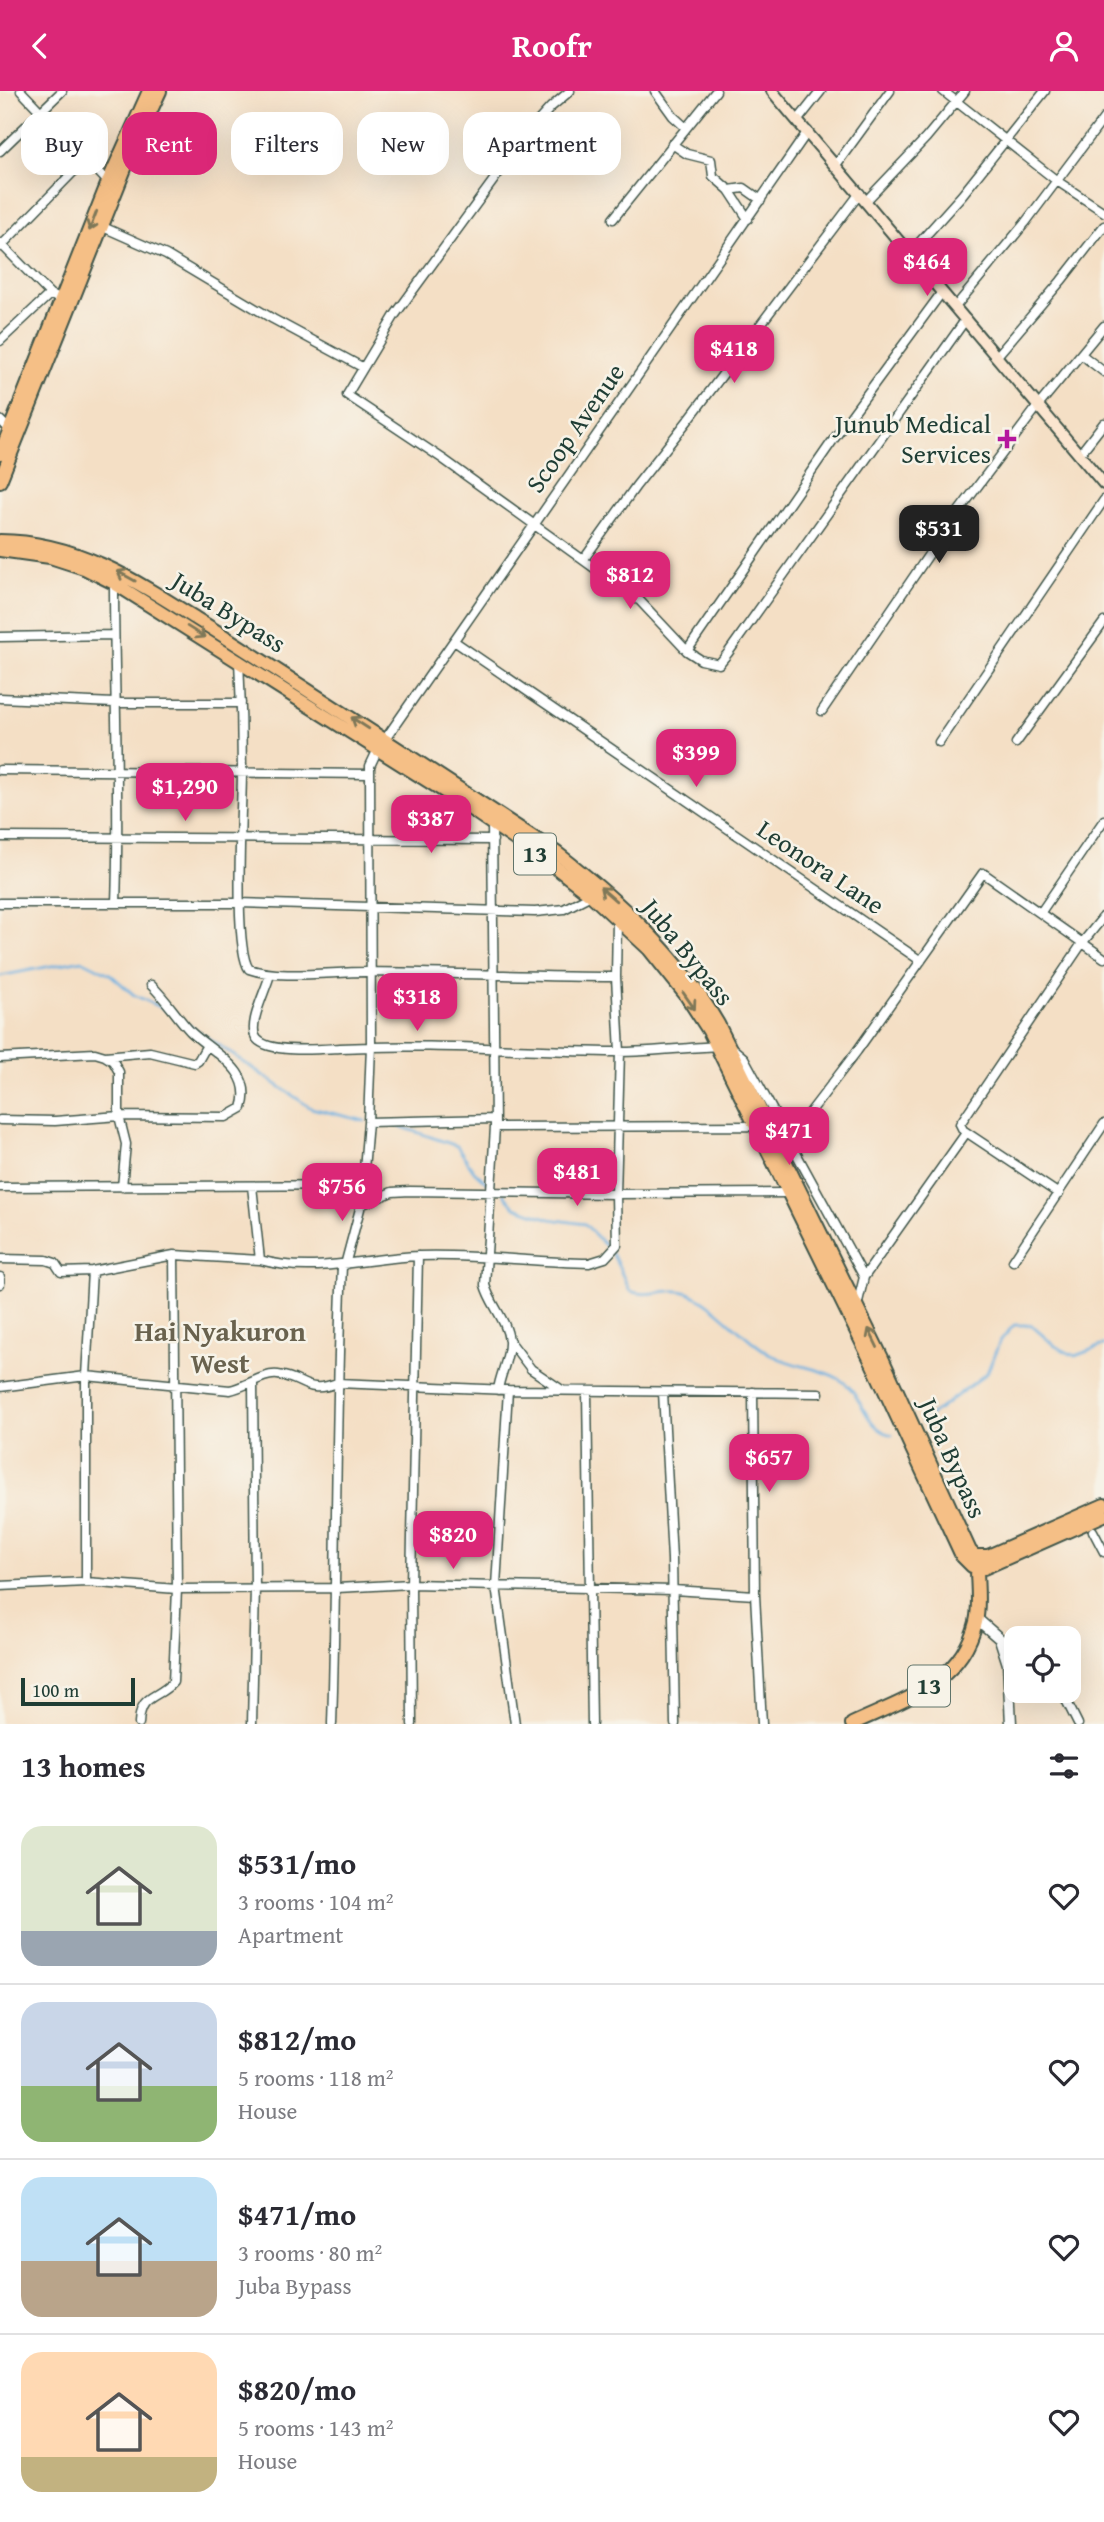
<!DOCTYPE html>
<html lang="en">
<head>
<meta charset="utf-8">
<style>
	:root { --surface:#fff; --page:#f7f7f7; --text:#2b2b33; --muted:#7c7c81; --line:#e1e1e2; --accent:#db2777 }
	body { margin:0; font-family:"Gentium Book Plus",serif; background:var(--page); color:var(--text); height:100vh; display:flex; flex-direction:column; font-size:26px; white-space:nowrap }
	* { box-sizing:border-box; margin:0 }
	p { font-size:23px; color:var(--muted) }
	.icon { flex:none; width:38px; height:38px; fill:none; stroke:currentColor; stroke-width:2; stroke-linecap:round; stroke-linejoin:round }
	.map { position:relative; height:1633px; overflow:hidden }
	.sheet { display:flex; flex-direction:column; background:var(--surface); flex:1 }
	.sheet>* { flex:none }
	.guide { position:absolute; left:21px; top:21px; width:700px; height:63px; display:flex; gap:14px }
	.controls { position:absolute; left:1004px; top:1535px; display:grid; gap:14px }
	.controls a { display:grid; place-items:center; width:77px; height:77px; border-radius:14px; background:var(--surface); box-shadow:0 7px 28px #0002; font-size:35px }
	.scale { position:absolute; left:21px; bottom:18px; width:114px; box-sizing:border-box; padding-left:7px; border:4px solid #1f3d34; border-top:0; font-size:19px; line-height:24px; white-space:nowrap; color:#1f3d34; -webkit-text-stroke:5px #f7f3e8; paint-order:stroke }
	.price { position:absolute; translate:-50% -60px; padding:0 16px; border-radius:14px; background:var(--accent); color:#fff; font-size:23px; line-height:46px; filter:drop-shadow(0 2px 4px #0008) }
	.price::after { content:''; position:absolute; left:50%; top:42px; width:21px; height:16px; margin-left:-10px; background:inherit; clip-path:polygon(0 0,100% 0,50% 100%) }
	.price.current { background:#222; color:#fff }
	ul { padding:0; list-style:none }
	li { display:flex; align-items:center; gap:21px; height:175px; padding:0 21px }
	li+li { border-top:2px solid var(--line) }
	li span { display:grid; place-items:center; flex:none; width:196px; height:140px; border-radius:21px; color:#555 }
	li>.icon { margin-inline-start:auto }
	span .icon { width:84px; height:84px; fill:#fffc; stroke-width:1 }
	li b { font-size:30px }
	h2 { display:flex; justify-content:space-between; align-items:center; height:84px; padding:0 21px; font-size:30px }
	.tag { padding:0 24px; border-radius:21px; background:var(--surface); box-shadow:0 7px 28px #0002; font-size:24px; line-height:63px }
	.tag.current { background:var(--accent); color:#fff }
	header { display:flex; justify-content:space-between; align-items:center; height:91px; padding:0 21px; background:var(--accent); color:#fff; font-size:32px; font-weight:700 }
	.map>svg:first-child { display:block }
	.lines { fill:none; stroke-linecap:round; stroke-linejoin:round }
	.stream { stroke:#6bb0e1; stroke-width:2.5 }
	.minor-casing { stroke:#3f554a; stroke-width:11 }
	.tertiary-casing { stroke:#3f554a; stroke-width:13 }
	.secondary-casing { stroke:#3f554a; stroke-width:14 }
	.primary-casing { stroke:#3f554a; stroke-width:16 }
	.minor { stroke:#fff; stroke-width:8 }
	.tertiary { stroke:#fff; stroke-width:10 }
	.secondary { stroke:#fbe5cf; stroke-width:10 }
	.primary { stroke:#f5bf86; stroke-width:12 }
	.oneway { stroke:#7f7859 }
	.poi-dot { fill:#b5179e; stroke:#f7f3e8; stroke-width:2.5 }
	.labels { text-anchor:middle; stroke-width:5; stroke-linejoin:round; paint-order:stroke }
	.shield { fill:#f7f3e8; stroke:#60746a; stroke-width:2 }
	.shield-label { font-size:24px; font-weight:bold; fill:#1f3d34 }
	.poi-label { font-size:26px; fill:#1f3d34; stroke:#f7f3e8; text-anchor:end }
	.street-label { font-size:26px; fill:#1f3d34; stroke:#f7f3e8 }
	.neighbourhood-label { font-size:28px; font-weight:bold; fill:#69624e; stroke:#f7f3e8 }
</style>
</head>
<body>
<header><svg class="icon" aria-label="back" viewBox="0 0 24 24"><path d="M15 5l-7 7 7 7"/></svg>Roofr<svg class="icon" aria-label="person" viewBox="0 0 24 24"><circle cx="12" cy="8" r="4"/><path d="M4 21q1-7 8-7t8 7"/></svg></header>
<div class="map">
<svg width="1104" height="1633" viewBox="0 0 1104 1633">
	<rect width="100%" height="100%" fill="#f7f3e8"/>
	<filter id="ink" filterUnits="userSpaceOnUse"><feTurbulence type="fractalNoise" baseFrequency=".0143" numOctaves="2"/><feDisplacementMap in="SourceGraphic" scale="14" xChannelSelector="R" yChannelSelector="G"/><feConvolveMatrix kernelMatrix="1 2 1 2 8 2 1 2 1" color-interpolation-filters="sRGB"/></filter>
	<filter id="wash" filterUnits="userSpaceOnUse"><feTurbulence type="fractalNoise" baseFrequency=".00686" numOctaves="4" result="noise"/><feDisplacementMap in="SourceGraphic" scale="28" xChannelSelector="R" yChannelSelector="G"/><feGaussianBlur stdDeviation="1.57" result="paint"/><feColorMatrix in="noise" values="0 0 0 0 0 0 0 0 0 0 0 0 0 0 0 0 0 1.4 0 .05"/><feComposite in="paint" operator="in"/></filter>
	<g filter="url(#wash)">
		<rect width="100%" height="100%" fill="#f4dfc5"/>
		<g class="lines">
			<!-- stream -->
			<path class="stream" d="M 0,885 L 82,869 L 110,883 L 134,904 L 169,920
				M 189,934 L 311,1017 L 365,1030
				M 396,1034 L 457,1055 L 474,1080 L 489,1094
				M 504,1103 L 515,1116 L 550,1128 L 585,1133 L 612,1162 L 630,1200 C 649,1208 669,1195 688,1202 C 717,1212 744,1250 774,1265 C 794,1276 819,1276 839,1288 C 864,1302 862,1336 892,1344
				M 922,1331 L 987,1282 L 1000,1250 L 1014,1234 L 1031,1234 L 1055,1255 L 1075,1265 L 1104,1254"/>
		</g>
	</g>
	<g filter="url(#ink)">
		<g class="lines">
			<!-- minor casing -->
			<g class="minor-casing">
				<path id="minor" d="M 21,0 L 108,91
					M 570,0 L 551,16 L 531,38 L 395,224 L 347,304 L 443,368 L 640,510 L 687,560 L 701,569 L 719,573 L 728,562 L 966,228
					M 655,0 L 673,25 L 685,36
					M 943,0 L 1057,90 L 1104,121
					M 798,29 L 821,0
					M 672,53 L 687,63 L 711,69 L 713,85 L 729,99 L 748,128
					M 0,60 L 62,0
					M 836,74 L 890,0
					M 729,99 L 744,97 L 761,109
					M 866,110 L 926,47 L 965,0
					M 613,128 L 716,0
					M 103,136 L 166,164 L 273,228 L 362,276
					M 0,152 L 50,203
					M 0,156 L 85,69
					M 910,162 L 962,104 L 1045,0
					M 955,216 L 1025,132 L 1104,27
					M 0,250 L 50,203 L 62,210
					M 1082,264 L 1104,281
					M 997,265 L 1061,190 L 1104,135
					M 0,329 L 9,338
					M 1079,364 L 1104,332
					M 584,468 L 636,395 L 689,328 L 860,102
					M 114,492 C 114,599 120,705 116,812
					M 0,546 L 114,544
					M 454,550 L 921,870
					M 687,560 L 831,352 L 942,201
					M 239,569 C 241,606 242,644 242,681 C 242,716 233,857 249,878 C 280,889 336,880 371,881 C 452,882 534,886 616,886
					M 0,607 L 114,612 L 241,612
					M 822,620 L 953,428 L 1038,315 L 1104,235
					M 939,651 L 1104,409
					M 1016,652 L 1104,531
					M 0,679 L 370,683
					M 492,733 L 495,1036 L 485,1194 C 490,1213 507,1229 509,1250 C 510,1266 500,1283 498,1299
					M 0,746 L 493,749
					M 0,812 L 239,812 L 535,821 L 564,818 L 591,804
					M 1041,821 L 1104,729
					M 270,883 C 267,898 246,935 257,948 C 270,963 322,958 340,957 C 432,952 524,960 616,961 C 650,961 684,957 717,955
					M 731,956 L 744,967 L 864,1186
					M 105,965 L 150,961 L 195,972 L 198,970 L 207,954
					M 0,967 L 95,962 L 105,965 L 113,970 L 119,981 L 119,1025 L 126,1053 L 122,1096
					M 0,1029 L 55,1030 L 119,1025 L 226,1026 L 242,1017 C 255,978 212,962 190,940 C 176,925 166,908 151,894
					M 368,1031 L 494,1028
					M 495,1036 L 757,1035 L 786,1040 L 808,1024 L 857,960 L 983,782 L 1104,867
					M 252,1095 L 260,1169
					M 0,1096 L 362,1094
					M 1059,1103 L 963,1039 L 960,1033 L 1083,851 L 1104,825
					M 361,1114 L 392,1101 L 410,1100 L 616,1103 L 789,1102
					M 0,1168 L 46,1169 L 55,1172 L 61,1181 L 92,1180 L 174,1164 L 260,1169 C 313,1184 365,1167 419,1165 C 476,1163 532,1171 589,1172 L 605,1167 L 617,1154 L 616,1103 L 620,961 L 616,886 L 617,829
					M 1013,1170 L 1104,1033
					M 345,1174 L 361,1114 L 368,1031 L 371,955 L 370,675 L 377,660 L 808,40
					M 0,1186 L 0,1193
					M 857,1215 L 864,1186 L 966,1042
					M 509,1249 L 531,1278 L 562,1299
					M 0,1296 L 86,1285 L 230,1299 C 246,1296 263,1282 278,1284 C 305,1287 305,1304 337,1292 L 508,1299 L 819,1302
					M 508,1299 L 496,1495 L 515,1633
					M 587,1301 L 592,1633
					M 663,1301 L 672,1468 L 675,1633
					M 753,1301 L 755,1504
					M 1093,1440 L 1104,1461
					M 86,1491 L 86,1285 L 92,1180
					M 0,1495 L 86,1491 L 177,1498 L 337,1497 L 411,1493 L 673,1499 L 755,1504 L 762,1633
					M 1058,1600 L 1067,1611 L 1078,1633
					M 139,1633 C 140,1602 157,1609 173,1591 L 177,1498 L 174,1164
					M 252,1633 L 255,1496 L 253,1292
					M 332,1633 C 337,1480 335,1327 342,1175
					M 412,1633 L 411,1493 L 418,1165"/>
			</g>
			<!-- tertiary casing -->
			<g class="tertiary-casing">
				<path id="tertiary" d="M 977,1528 L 1000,1548 L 1008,1573 L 1011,1633"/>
			</g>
			<!-- secondary casing -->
			<g class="secondary-casing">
				<path id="secondary" d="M 772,0 L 1104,393"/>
			</g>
			<!-- primary casing -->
			<g class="primary-casing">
				<path id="primary" d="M 0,363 L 108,91 L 149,0
					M 0,390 L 132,60 L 160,0
					M 0,450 C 74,450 135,489 195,527 C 234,551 273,577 312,602 C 394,655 475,708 557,762 C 619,810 678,864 718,933 L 882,1267 L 970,1460 L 975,1465 L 988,1465 L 1104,1414
					M 0,459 L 50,466 L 84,477 L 114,492 L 447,702 L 554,775 L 591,804 L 649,858 L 685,903 L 709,940 L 872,1272 L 962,1465 L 972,1475 L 984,1477 L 1104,1424
					M 852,1633 C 903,1609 961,1593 976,1531 C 980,1514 977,1494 977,1477 L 974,1469"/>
			</g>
			<!-- minor -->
			<use href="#minor" class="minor"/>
			<!-- tertiary -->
			<use href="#tertiary" class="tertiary"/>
			<!-- secondary -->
			<use href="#secondary" class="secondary"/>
			<!-- primary -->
			<use href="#primary" class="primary"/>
		</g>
		<!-- one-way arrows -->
		<defs><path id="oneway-shaft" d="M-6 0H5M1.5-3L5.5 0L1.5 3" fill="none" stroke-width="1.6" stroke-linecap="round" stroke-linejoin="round" transform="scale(1.75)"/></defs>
		<g class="oneway">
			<use href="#oneway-shaft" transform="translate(93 130) rotate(111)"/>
			<use href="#oneway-shaft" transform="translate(126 485) rotate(-151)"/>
			<use href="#oneway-shaft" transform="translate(196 541) rotate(32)"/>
			<use href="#oneway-shaft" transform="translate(360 632) rotate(-147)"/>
			<use href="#oneway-shaft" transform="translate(608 803) rotate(-139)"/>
			<use href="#oneway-shaft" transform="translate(689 910) rotate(55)"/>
			<use href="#oneway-shaft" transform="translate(873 1247) rotate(-116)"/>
		</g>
	</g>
	<!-- markers -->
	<path class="poi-dot" d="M1003.5 337.5h7v7h7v7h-7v7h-7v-7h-7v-7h7z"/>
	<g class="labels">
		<!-- shield labels -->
		<g class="shield">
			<rect x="514" y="742.5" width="42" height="41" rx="5"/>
			<rect x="908" y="1574.5" width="42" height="41" rx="5"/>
		</g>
		<g class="shield-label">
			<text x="535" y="771">13</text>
			<text x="929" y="1603">13</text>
		</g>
		<!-- poi labels -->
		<g class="poi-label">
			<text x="991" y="342">Junub Medical<tspan x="991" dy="30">Services</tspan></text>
		</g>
		<!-- street labels -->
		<g class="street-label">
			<text transform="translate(575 337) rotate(-55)" y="9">Scoop Avenue</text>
			<text transform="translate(229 521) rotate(32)" y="9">Juba Bypass</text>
			<text transform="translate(821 776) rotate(34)" y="9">Leonora Lane</text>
			<text transform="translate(688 861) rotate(51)" y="9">Juba Bypass</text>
			<text transform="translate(953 1367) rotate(66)" y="9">Juba Bypass</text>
		</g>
		<!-- neighbourhood labels -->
		<g class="neighbourhood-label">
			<text x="220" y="1250">Hai Nyakuron<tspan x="220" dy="32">West</tspan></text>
		</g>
	</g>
</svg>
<div class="controls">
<a><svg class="icon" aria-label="locate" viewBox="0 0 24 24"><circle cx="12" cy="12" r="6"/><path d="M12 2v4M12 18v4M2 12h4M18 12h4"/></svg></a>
</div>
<div class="scale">100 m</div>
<b class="price" style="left:927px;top:207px">$464</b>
<b class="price" style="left:734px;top:294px">$418</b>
<b class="price current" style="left:939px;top:474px">$531</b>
<b class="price" style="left:630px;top:520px">$812</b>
<b class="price" style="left:696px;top:698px">$399</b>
<b class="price" style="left:185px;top:732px">$1,290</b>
<b class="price" style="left:431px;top:764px">$387</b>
<b class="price" style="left:417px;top:942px">$318</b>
<b class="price" style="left:789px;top:1076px">$471</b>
<b class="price" style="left:577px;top:1117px">$481</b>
<b class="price" style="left:342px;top:1132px">$756</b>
<b class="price" style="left:769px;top:1403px">$657</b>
<b class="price" style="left:453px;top:1480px">$820</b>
<div class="guide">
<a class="tag">Buy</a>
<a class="tag current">Rent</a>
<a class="tag">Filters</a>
<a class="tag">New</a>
<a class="tag">Apartment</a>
</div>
</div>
<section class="sheet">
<h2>13 homes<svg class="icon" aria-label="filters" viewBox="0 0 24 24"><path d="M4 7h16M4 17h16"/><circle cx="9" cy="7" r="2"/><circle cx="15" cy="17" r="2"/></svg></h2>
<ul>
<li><span style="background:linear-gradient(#dfe7d0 75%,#9aa5b1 0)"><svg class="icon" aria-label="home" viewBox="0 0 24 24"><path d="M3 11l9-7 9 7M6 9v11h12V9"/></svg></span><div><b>$531/mo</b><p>3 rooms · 104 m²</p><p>Apartment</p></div><svg class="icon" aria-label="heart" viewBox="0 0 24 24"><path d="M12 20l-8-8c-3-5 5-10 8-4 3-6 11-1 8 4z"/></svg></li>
<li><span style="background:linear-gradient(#c9d6e8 60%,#8fb573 0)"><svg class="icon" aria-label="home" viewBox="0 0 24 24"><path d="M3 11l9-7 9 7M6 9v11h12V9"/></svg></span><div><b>$812/mo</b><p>5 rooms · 118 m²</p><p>House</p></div><svg class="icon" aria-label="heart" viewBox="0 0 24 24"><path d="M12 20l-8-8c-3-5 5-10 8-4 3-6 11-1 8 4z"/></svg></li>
<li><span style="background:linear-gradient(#bfe0f5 60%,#b9a48a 0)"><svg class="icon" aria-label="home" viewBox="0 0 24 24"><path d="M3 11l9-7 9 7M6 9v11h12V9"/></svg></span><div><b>$471/mo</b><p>3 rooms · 80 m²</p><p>Juba Bypass</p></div><svg class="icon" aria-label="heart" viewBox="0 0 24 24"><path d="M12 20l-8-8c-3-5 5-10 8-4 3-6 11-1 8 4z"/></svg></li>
<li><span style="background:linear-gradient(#ffd9b3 75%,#c2b280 0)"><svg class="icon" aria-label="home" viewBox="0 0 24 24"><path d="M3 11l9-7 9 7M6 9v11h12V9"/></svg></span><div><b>$820/mo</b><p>5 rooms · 143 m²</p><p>House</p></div><svg class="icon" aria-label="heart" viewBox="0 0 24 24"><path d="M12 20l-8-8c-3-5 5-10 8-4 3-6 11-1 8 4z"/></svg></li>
</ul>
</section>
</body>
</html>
